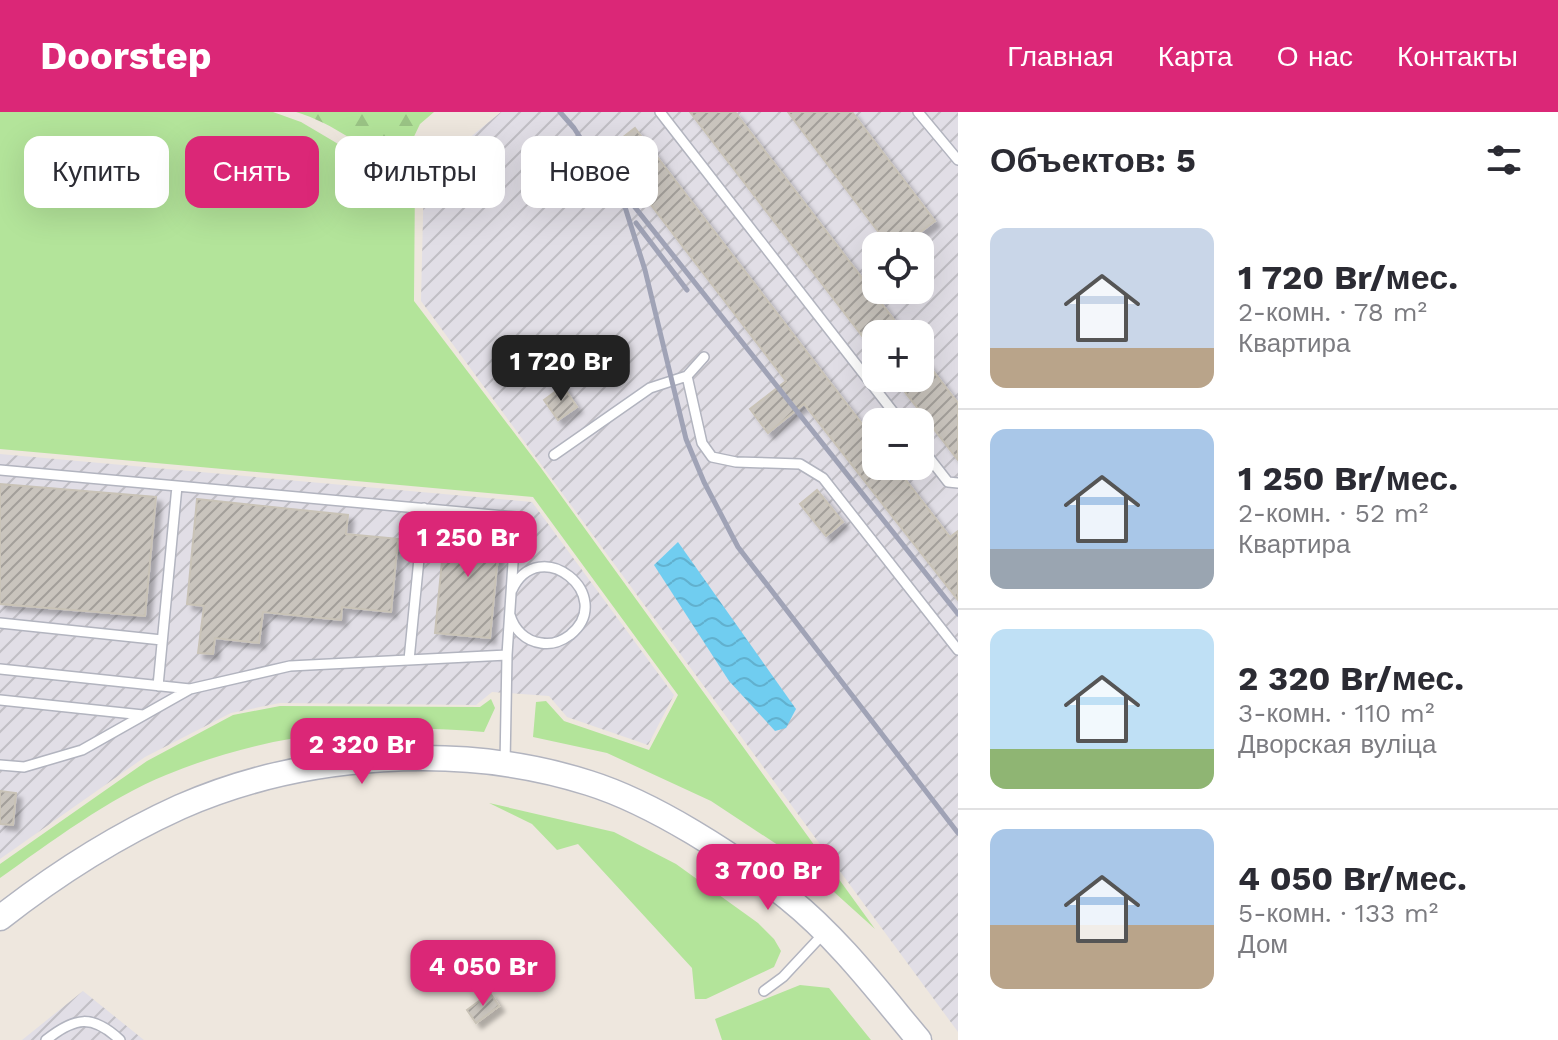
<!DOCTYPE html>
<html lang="ru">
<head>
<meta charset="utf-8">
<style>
	:root { --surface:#fff; --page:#f2f2f3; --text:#2b2b33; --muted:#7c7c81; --line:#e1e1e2; --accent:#db2777 }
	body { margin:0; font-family:"Work Sans",sans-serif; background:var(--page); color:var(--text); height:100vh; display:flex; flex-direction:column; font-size:30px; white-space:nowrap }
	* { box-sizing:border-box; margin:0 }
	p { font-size:26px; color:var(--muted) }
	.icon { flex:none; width:44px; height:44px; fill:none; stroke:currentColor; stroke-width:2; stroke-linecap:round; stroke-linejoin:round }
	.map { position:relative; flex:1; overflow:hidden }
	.sheet { display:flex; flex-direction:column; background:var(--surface); width:600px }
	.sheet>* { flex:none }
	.banner { position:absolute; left:24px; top:24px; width:760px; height:72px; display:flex; gap:16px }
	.buttons { position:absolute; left:862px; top:120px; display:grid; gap:16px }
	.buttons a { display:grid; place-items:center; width:72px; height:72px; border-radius:16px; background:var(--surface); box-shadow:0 8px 32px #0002; font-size:40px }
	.price { position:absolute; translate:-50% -68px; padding:0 18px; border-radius:16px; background:var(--accent); color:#fff; font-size:26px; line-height:52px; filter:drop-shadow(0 2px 4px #0008) }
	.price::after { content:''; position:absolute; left:50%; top:48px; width:24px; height:18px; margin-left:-12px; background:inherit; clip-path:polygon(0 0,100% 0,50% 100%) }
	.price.current { background:#222; color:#fff }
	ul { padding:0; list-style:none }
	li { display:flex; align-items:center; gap:24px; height:200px; padding:0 32px }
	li+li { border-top:2px solid var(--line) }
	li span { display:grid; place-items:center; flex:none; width:224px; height:160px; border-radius:16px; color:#555 }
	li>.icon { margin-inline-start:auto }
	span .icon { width:96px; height:96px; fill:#fffc; stroke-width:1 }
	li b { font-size:34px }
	h2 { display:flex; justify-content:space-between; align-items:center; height:96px; padding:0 32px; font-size:34px }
	.tag { padding:0 28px; border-radius:16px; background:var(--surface); box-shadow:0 8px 32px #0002; font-size:28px; line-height:72px }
	.tag.current { background:var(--accent); color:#fff }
	header { display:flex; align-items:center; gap:48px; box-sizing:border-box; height:112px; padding:0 40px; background:var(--accent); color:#fff }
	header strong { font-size:38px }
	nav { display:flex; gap:44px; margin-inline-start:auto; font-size:28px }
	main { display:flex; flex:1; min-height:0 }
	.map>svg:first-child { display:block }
	.industrial { fill:url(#industrial-furrows); fill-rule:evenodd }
	.grass { fill:#b3e49a }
	.forest { fill:url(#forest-firs) }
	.water { fill:url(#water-waves) }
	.building { fill:url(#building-hatch); stroke:#c9c3b7; stroke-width:2; filter:url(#shadow) }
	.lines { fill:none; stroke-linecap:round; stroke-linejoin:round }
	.lane-casing { stroke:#b2b4bf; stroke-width:12 }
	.secondary-casing { stroke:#b2b4bf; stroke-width:27 }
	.lane { stroke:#fff; stroke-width:9 }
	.secondary { stroke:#fff; stroke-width:24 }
	.rail { stroke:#a0a3b6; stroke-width:5 }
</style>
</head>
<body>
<header>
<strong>Doorstep</strong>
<nav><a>Главная</a><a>Карта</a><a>О нас</a><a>Контакты</a></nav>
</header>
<main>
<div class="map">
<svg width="958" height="928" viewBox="0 0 958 928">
	<defs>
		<pattern id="industrial-furrows" width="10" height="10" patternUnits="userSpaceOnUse" patternTransform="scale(2)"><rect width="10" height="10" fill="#e1dee6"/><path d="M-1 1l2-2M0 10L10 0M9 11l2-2" fill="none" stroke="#c1bfc5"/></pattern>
		<pattern id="forest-firs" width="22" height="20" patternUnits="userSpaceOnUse" patternTransform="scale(2)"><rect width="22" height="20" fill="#b3e49a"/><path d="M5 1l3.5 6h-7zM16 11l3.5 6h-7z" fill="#9ac485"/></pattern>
		<pattern id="water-waves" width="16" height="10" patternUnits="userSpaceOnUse" patternTransform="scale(2)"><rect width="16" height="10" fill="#70cdf0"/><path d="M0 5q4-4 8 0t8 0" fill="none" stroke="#61b0ce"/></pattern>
		<pattern id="building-hatch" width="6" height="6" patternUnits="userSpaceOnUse" patternTransform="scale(2)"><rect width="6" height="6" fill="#c9c4bd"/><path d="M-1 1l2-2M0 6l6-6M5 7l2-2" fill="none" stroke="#a39f9a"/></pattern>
		<filter id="shadow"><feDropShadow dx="5.5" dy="5.5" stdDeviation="2" flood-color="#0004"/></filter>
	</defs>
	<rect width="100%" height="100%" fill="#eee7de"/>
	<!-- industrial -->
	<path class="industrial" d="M 501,0 L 958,0 L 958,920 L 421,189 L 424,63 ZM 876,134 L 920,134 L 920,178 L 876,178 ZM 876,222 L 920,222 L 920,266 L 876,266 ZM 876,310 L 920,310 L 920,354 L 876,354 Z
		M 0,342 L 532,390 L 674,583 L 648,633 L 567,605 L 549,584 L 492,580 L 476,593 L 280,591 L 231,601 L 145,645 L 0,747 Z
		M 83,879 L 144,928 L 22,928 Z"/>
	<!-- grass -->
	<path class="grass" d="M 0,0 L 273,0 L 301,10 L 394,65 L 415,66 L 414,189 L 541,356 L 875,817 L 793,743 L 711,689 L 607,641 L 533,625 L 536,590 L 546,589 L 564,609 L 649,638 L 678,583 L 533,385 L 0,337 Z
		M 491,587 L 495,596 L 484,620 C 376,610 267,621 166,663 C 109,686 51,730 0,766 L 0,752 L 147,649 L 233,603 L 280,594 L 480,595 Z
		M 489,691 L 614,720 L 676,752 L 758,811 L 774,827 L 781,839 L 774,855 L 706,887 L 695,887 L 692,856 L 578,732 L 557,738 L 532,712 Z
		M 800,873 L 829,876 L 871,928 L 722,928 L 715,907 Z"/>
	<!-- forest -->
	<path class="forest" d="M 296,0 L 434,0 L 420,12 L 398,58 C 366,37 333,11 296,0 Z"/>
	<!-- water -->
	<path class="water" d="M 678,430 L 796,597 L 786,616 L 775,619 L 729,569 L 654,453 Z"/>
	<!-- building -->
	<path class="building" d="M 690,0 L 735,0 L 905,222 L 876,222 L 876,242 Z
		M 788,0 L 852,0 L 935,109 L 902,134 L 889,134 Z
		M 635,16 L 876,330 L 876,354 L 895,354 L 950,425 L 958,419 L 958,488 L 804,292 L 768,321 L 750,297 L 786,269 L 608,37 Z
		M 920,242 L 958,291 L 958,348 L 894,266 L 920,266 Z
		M 563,274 L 577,295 L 558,308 L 544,288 Z
		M 0,372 L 156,385 L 145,504 L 0,492 Z
		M 817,378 L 843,410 L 826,424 L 800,392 Z
		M 197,387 L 348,403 L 346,422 L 398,427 L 391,500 L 342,495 L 341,508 L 263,500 L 259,531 L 215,526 L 213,542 L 198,541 L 204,494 L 187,492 Z
		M 446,408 L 501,413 L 490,526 L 435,521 Z
		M 0,679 L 16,681 L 13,713 L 0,712 Z
		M 490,881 L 499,894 L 476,911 L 467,898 Z"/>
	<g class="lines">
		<!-- lane casing -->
		<g class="lane-casing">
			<path id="lane" d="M 660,0 L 901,310
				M 918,0 L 958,48
				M 687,264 L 704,245
				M 920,334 L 948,370 L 958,371
				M 554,343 L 650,276 L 687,264 L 702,331 L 712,345 L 736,350 L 800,352 L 823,366 L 958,538
				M 0,358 L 177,374
				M 510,503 C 514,517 525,529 541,531 C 551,533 562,529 570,523 C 618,484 539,420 512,478
				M 0,511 L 162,528
				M 409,548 L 424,396
				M 0,557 L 190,577
				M 158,574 L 177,374 L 516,405 L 507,543
				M 0,588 L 143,603
				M 0,653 L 24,655 L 82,638 L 190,577 L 290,554 L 507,543 L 505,652
				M 764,879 L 783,865 L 825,820
				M 46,928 C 75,905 92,902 120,928"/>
		</g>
		<!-- secondary casing -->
		<g class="secondary-casing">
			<path id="secondary" d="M 0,806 C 55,763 116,724 180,695 C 303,641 461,630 589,671 C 653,691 736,744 788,786 C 838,826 878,879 919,928"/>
		</g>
		<!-- lane -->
		<use href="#lane" class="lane"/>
		<!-- secondary -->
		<use href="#secondary" class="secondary"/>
		<!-- rail -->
		<path class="rail" d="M 560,0 L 574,16 L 625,95 L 645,158 L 686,327 L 704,370 L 738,435 L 958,721
			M 626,84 L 958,502
			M 636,111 L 687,178"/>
	</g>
</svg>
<div class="buttons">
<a><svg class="icon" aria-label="locate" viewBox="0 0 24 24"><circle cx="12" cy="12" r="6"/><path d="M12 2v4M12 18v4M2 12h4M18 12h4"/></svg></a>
<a>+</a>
<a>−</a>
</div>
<b class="price current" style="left:561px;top:291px">1 720 Br</b>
<b class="price" style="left:468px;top:467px">1 250 Br</b>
<b class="price" style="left:362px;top:674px">2 320 Br</b>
<b class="price" style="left:768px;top:800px">3 700 Br</b>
<b class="price" style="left:483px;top:896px">4 050 Br</b>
<div class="banner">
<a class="tag">Купить</a>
<a class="tag current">Снять</a>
<a class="tag">Фильтры</a>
<a class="tag">Новое</a>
</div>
</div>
<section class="sheet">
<h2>Объектов: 5<svg class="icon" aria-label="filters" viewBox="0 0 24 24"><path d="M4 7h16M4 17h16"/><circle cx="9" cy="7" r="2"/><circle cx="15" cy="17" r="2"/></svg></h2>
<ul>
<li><span style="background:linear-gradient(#c9d6e8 75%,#b9a48a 0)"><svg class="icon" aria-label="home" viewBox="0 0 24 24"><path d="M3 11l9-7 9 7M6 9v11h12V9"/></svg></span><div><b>1 720 Br/мес.</b><p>2-комн. · 78 m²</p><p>Квартира</p></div></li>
<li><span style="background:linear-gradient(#a9c7e8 75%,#9aa5b1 0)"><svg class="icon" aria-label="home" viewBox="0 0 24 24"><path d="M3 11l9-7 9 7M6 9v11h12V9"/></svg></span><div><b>1 250 Br/мес.</b><p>2-комн. · 52 m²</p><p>Квартира</p></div></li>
<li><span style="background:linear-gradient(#bfe0f5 75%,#8fb573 0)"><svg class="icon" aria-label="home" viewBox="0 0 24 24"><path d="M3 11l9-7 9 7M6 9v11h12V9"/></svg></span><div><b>2 320 Br/мес.</b><p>3-комн. · 110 m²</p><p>Дворская вуліца</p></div></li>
<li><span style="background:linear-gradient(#a9c7e8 60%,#b9a48a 0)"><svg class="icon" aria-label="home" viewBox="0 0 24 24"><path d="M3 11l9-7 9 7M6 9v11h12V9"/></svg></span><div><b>4 050 Br/мес.</b><p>5-комн. · 133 m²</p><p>Дом</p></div></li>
</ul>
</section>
</main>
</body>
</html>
